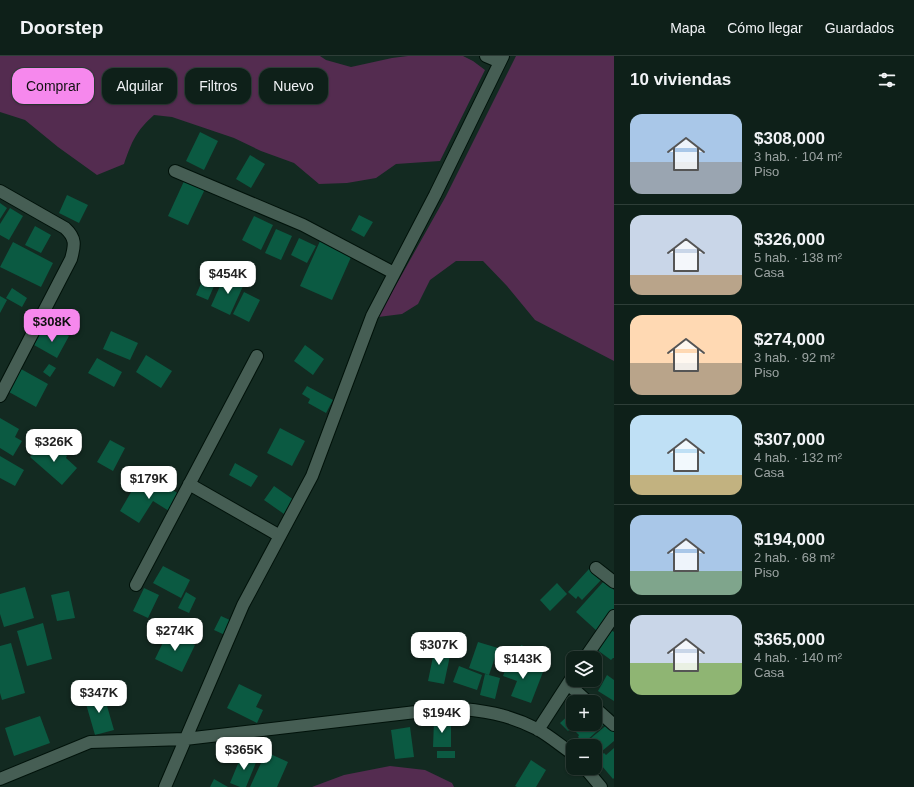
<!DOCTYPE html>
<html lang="es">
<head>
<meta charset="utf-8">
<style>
	:root { --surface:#0e2019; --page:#172822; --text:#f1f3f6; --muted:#9ba3a2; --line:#2e3e38; --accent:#f688ed }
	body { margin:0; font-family:Helvetica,sans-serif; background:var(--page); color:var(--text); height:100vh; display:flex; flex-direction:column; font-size:15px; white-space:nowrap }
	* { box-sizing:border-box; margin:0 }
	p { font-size:13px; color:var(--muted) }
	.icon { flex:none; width:22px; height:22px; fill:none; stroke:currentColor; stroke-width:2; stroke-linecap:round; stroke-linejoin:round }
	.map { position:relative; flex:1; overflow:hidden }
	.sheet { display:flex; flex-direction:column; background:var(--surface); width:300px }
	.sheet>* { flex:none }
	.hud { position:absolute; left:12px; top:12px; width:380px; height:36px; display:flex; gap:8px }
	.tools { position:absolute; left:566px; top:595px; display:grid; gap:8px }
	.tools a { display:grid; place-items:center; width:36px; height:36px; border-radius:8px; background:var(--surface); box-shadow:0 1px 3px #0004,0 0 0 1px var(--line); font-size:20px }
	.price { position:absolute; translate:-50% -34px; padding:0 9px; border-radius:8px; background:#fff; color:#222; font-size:13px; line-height:26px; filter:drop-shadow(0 1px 2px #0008) }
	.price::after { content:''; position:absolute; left:50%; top:24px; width:12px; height:9px; margin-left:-6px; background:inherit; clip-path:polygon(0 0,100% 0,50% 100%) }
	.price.on { background:var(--accent); color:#111 }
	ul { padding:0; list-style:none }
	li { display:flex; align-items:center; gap:12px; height:100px; padding:0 16px }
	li+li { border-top:1px solid var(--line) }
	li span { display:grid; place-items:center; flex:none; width:112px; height:80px; border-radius:12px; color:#555 }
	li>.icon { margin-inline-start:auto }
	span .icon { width:48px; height:48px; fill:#fffc; stroke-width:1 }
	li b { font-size:17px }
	h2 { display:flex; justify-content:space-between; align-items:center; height:48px; padding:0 16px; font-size:17px }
	.tag { padding:0 14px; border-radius:12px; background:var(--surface); box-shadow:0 1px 3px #0004,0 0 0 1px var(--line); font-size:14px; line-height:36px }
	.tag.on { background:var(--accent); color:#111 }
	header { display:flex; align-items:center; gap:24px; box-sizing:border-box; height:56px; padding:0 20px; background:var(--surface); border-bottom:1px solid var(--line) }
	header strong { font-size:19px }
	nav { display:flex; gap:22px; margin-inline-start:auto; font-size:14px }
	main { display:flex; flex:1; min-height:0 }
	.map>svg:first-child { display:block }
	.green { fill:#542c50 }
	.building { fill:#0b5a42 }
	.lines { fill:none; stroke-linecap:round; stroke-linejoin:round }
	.minor-casing { stroke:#00120a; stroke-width:14 }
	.minor { stroke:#465e54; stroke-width:12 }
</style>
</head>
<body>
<header>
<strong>Doorstep</strong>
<nav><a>Mapa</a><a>Cómo llegar</a><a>Guardados</a></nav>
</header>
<main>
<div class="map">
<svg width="614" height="731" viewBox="0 0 614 731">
	<rect width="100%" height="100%" fill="#132a21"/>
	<!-- green -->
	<path class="green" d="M 0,0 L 320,0 L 326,4 L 351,11 L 392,2 L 408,0 L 463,0 L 473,5 L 485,14 L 440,105 L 396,108 L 376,122 L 347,127 L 319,128 L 294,107 L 261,95 L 234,82 L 172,61 L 154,59 C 136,75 132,85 124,108 L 97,119 L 58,91 L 25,64 L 0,56 Z
		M 516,0 L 614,0 L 614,305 L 535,264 L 507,230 L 483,205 L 456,205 L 430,224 L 418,248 L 402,258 L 378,261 L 446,140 Z
		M 390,710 L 425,714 L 452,727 L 454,731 L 312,731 L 344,719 Z"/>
	<!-- building -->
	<path class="building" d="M 200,76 L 218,85 L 204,114 L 186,105 Z
		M 250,99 L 265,108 L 251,132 L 236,123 Z
		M 185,123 L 205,133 L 188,169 L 168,160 Z
		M 67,139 L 88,149 L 79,167 L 59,157 Z
		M 0,147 L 7,152 L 0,163 Z
		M 10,152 L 23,160 L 9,184 L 0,179 L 0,168 Z
		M 359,159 L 373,166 L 364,181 L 351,174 Z
		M 254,160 L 273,169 L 261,194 L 242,184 Z
		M 35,170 L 51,179 L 41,197 L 25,189 Z
		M 276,173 L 292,180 L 281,204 L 265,197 Z
		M 299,182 L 316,190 L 307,207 L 291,199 Z
		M 320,185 L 352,199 L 332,244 L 300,230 Z
		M 13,186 L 53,207 L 41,231 L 0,211 Z
		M 209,209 L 221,214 L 208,244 L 196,239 Z
		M 225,219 L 244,228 L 230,259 L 211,250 Z
		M 12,232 L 27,242 L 22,251 L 6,242 Z
		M 244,236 L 260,244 L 249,266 L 233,258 Z
		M 0,240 L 7,244 L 0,257 Z
		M 56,273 L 69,280 L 57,302 L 34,289 L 41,276 L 51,282 Z
		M 111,275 L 138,287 L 130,304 L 103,293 Z
		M 305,289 L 324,303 L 313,319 L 294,305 Z
		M 146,299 L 172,315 L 161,332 L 136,316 Z
		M 97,302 L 122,316 L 114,331 L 88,317 Z
		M 49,308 L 56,312 L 50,321 L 43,316 Z
		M 21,313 L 48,328 L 36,351 L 9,336 Z
		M 307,330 L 333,344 L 326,357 L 308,347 L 310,343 L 302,338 Z
		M 0,362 L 19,373 L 15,381 L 22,385 L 13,400 L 0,392 Z
		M 280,372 L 305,385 L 292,410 L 267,397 Z
		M 110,384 L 125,392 L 113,415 L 97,406 Z
		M 42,388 L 51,396 L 56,391 L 67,400 L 66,402 L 77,412 L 62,429 L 30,401 Z
		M 0,400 L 24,414 L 15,430 L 0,422 Z
		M 235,407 L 258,420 L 251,431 L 229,419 Z
		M 153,421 L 179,438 L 169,455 L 153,445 L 139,467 L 120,455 L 134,431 L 143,436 Z
		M 274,430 L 294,444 L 284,458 L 264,444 Z
		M 163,510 L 190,524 L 181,542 L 153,527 Z
		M 589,513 L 601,524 L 582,544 L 578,540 L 576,543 L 568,536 Z
		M 604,525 L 614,534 L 614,556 L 597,575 L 576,556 Z
		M 557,527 L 567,538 L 550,555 L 540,544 Z
		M 25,531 L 34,562 L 4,571 L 0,558 L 0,538 Z
		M 144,532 L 159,539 L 148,562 L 133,555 Z
		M 69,535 L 75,562 L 57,565 L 51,539 Z
		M 186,536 L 196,542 L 189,557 L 178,552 Z
		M 221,560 L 232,565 L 225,579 L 214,574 Z
		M 43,567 L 52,603 L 27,610 L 17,575 Z
		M 610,573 L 614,576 L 614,602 L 613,602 L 611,604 L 596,593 Z
		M 168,576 L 195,589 L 182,616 L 155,603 Z
		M 478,586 L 498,592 L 489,619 L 469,612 Z
		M 11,587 L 25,637 L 2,644 L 0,637 L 0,590 Z
		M 521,589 L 542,597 L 536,611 L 516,603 Z
		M 435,591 L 451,595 L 444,628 L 428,625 Z
		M 509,603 L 543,616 L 531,647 L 511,640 L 517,625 L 503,620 Z
		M 459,610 L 482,619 L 477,634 L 453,626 Z
		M 485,618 L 500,622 L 495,643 L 480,639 Z
		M 607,619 L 614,624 L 614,645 L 598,635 Z
		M 239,628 L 262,639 L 256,651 L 263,654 L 257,667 L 227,652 Z
		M 103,636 L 114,674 L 95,679 L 84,641 Z
		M 573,655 L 573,668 L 595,668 L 595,664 L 600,659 L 607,666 L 584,687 L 578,681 L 579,679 L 572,672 L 568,675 L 560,667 Z
		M 40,660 L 50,687 L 14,700 L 5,672 Z
		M 434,665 L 451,666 L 451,691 L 433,691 Z
		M 609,667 L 614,673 L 614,685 L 595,701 L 595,690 L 585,690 L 584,688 Z
		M 410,671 L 414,701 L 395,703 L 391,674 Z
		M 614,692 L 614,722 L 613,723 L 596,703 L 604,697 L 606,699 Z
		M 437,695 L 455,695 L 455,702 L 437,702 Z
		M 266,696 L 288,706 L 277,731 L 250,731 Z
		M 242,698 L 257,704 L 246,731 L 240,731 L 230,727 Z
		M 531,704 L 546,714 L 536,731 L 517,731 L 515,730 Z
		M 214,723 L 228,731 L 210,731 Z"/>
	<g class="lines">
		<!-- minor casing -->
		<g class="minor-casing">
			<path id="minor" d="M 486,0 L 500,6
				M 175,115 L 303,169 L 394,217
				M 0,135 L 65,172 C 76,182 75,189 71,203 L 0,340
				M 189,428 L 280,480
				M 596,512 L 614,526
				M 136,529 L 257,300
				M 585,602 L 614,560
				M 568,628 L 588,646
				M 595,652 L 614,669
				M 538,674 L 573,620
				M 585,712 L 601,731
				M 0,723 L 90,686 L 185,683 L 450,652 C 482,654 508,658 537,673 C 550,680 561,690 573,698
				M 165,731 L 243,549 L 312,420 L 372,260 L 435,139 L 503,0"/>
		</g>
		<!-- minor -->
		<use href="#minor" class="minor"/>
	</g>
</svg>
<div class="tools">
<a><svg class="icon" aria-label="layers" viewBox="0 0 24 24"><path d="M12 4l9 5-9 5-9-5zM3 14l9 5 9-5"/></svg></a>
<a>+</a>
<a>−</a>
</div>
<b class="price" style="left:228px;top:239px">$454K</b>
<b class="price on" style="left:52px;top:287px">$308K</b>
<b class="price" style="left:54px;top:407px">$326K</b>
<b class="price" style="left:149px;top:444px">$179K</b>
<b class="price" style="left:175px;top:596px">$274K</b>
<b class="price" style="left:439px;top:610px">$307K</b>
<b class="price" style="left:523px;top:624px">$143K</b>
<b class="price" style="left:99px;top:658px">$347K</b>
<b class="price" style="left:442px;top:678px">$194K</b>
<b class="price" style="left:244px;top:715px">$365K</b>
<div class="hud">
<a class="tag on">Comprar</a>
<a class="tag">Alquilar</a>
<a class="tag">Filtros</a>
<a class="tag">Nuevo</a>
</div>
</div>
<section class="sheet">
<h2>10 viviendas<svg class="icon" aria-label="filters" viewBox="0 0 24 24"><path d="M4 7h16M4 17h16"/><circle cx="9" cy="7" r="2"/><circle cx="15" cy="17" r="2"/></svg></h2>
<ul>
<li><span style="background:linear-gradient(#a9c7e8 60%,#9aa5b1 0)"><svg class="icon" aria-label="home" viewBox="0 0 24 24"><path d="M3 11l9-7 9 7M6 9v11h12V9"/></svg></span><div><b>$308,000</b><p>3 hab. · 104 m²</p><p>Piso</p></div></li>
<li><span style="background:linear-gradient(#c9d6e8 75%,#b9a48a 0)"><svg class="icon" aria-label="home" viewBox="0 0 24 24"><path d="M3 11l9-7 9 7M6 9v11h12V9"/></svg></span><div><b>$326,000</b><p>5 hab. · 138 m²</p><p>Casa</p></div></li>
<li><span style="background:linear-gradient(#ffd9b3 60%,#b9a48a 0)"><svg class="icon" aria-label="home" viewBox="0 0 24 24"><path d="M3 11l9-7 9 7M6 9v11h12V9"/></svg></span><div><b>$274,000</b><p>3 hab. · 92 m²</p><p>Piso</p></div></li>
<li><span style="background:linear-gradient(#bfe0f5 75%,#c2b280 0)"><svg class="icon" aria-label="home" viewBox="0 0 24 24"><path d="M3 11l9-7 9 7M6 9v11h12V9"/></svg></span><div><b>$307,000</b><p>4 hab. · 132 m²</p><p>Casa</p></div></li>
<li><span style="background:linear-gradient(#a9c7e8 70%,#7fa58c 0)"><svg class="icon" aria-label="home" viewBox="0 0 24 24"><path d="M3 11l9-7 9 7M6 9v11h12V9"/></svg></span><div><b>$194,000</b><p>2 hab. · 68 m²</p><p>Piso</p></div></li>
<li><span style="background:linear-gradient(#c9d6e8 60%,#8fb573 0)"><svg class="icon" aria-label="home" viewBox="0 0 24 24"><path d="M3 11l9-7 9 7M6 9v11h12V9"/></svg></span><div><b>$365,000</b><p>4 hab. · 140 m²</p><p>Casa</p></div></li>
</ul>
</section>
</main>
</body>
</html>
